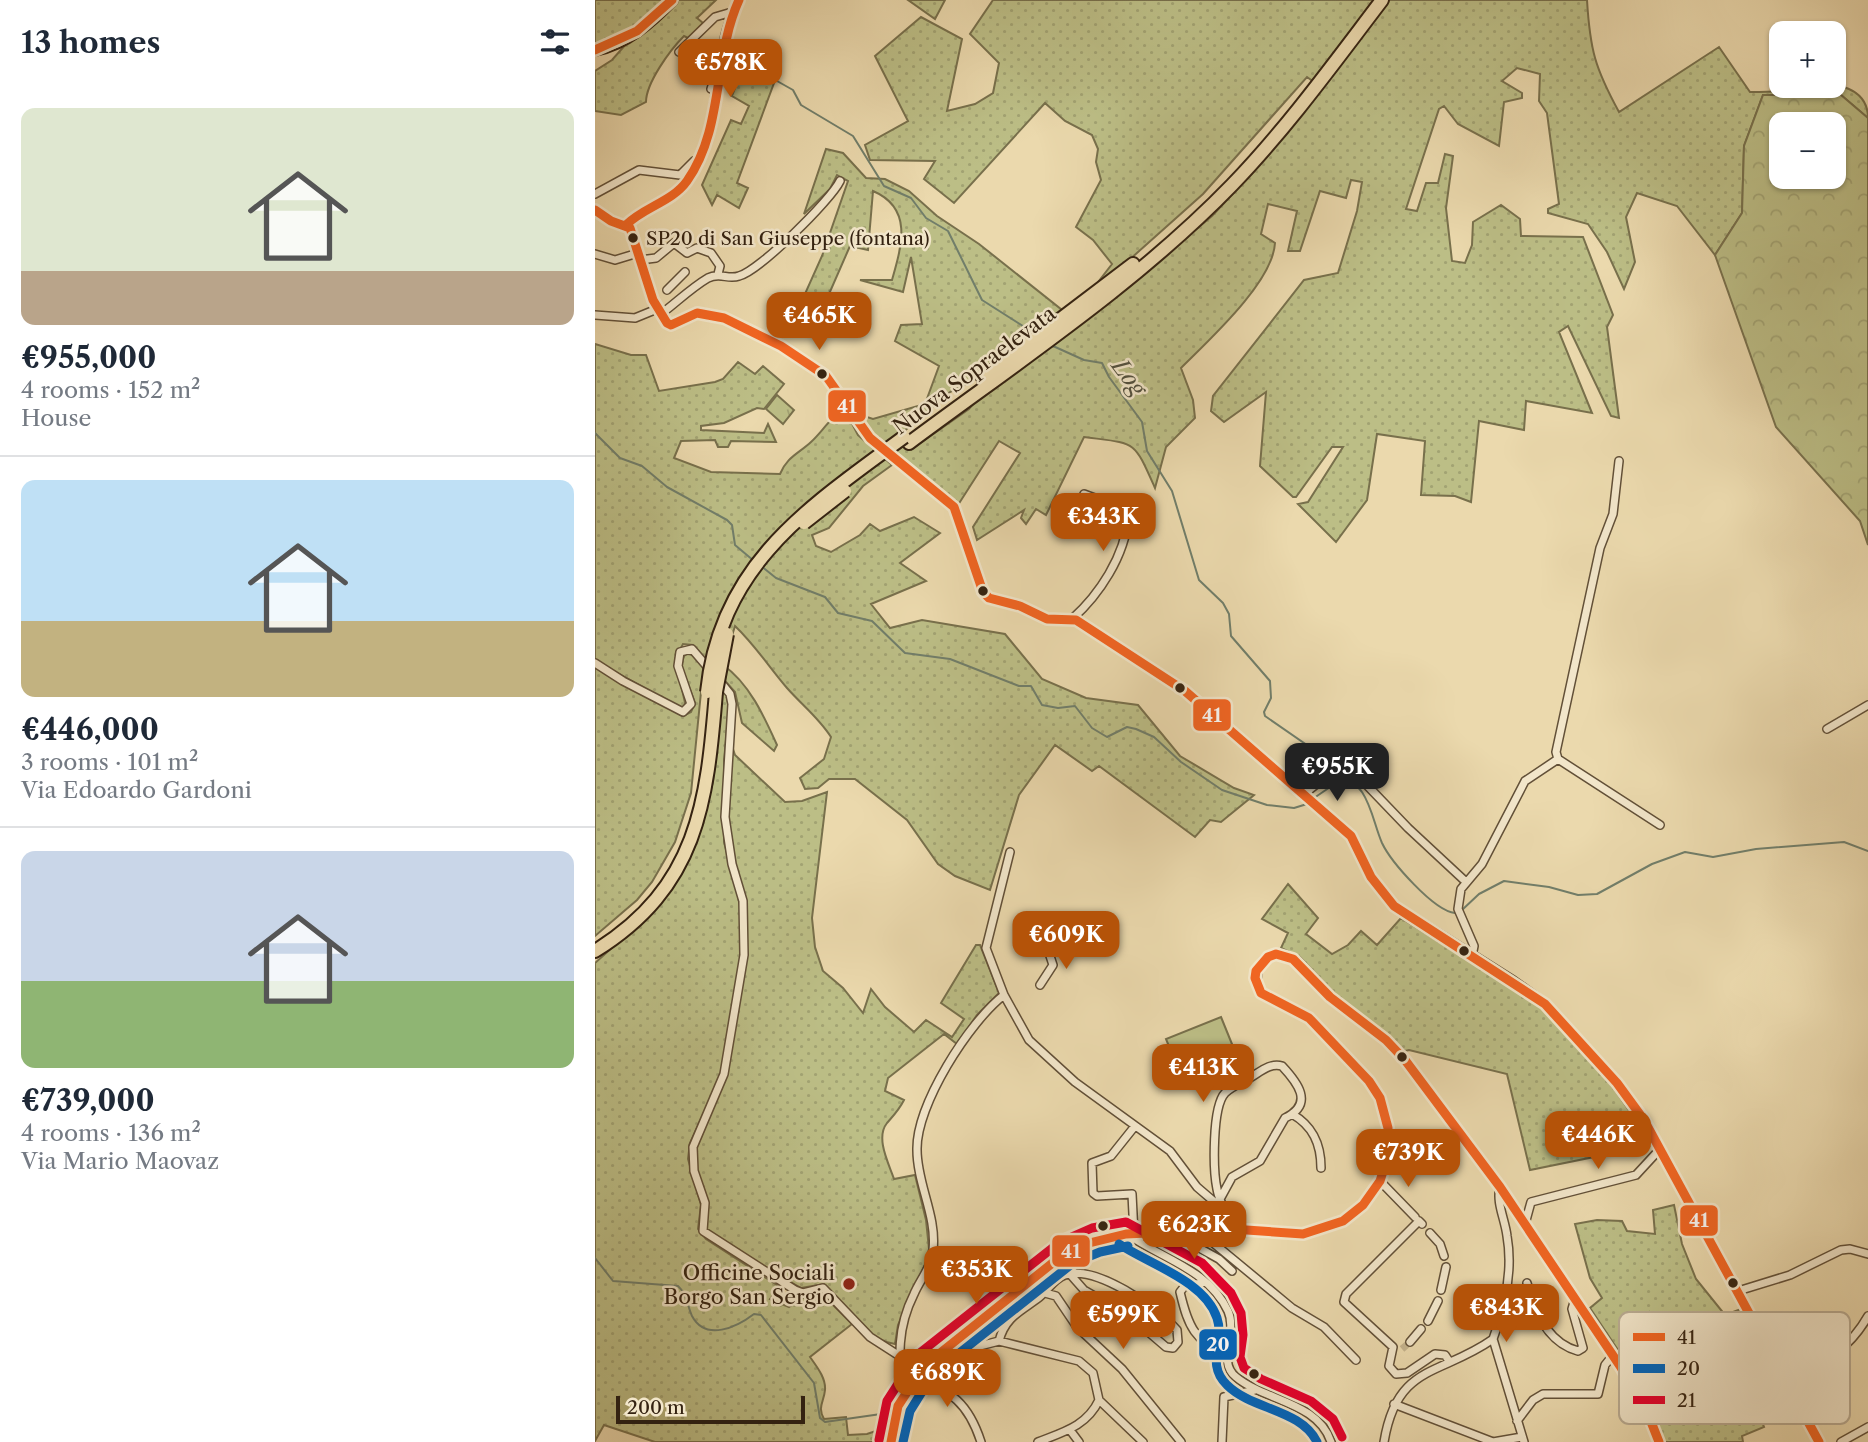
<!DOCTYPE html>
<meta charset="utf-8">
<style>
:root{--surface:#fff;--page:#f2f2f3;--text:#1f2937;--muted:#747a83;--line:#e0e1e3;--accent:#b45309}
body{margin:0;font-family:"Libre Caslon Text",serif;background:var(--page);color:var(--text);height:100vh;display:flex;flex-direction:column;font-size:26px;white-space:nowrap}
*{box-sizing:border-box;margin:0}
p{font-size:23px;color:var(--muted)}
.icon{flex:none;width:38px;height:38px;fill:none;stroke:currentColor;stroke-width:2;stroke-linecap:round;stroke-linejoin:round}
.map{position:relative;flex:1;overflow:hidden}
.side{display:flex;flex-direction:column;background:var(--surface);width:595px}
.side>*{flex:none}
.buttons{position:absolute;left:1174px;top:21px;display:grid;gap:14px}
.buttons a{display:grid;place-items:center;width:77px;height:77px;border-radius:14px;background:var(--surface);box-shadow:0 2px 5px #0004;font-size:35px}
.scale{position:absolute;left:21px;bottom:18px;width:189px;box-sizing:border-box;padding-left:7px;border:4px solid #342211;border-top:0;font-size:19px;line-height:24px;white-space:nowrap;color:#342211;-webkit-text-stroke:5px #f2e6ca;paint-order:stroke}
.price{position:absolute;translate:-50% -60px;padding:0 16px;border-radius:14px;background:var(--accent);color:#fff;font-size:23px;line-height:46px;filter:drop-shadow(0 2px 4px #0008)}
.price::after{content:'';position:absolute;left:50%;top:42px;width:21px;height:16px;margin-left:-10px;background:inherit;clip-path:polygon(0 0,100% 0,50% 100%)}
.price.selected{background:#222;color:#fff}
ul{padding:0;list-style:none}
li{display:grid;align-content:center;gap:14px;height:371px;padding:0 21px}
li+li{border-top:2px solid var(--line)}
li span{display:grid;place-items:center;height:217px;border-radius:14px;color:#555}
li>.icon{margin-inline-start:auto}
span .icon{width:126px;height:126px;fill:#fffc;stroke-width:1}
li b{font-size:30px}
h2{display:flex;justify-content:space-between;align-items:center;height:84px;padding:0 21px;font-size:30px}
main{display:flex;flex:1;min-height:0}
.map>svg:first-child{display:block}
</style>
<main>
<section class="side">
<h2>13 homes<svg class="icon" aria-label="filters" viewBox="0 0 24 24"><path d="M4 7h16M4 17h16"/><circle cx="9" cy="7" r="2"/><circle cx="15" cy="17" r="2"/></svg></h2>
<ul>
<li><span style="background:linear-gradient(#dfe7d0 75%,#b9a48a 0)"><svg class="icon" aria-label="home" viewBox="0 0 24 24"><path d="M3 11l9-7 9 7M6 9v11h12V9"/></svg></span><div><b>€955,000</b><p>4 rooms · 152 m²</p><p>House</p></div></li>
<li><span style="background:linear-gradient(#bfe0f5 65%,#c2b280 0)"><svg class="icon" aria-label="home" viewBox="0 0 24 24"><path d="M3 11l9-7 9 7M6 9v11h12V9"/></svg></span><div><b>€446,000</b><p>3 rooms · 101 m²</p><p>Via Edoardo Gardoni</p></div></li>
<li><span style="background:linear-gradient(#c9d6e8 60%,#8fb573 0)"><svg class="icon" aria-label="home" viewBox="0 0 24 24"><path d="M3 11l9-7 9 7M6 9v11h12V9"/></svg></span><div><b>€739,000</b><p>4 rooms · 136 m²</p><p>Via Mario Maovaz</p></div></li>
</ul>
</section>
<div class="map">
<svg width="1273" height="1442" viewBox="0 0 1273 1442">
<defs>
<pattern id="grass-dots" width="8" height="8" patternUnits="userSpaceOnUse" patternTransform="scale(1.75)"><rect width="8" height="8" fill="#bcbe86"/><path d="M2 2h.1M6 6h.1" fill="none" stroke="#a2a373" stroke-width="1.8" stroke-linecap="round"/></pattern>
<pattern id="forest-crowns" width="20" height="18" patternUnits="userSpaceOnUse" patternTransform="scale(1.75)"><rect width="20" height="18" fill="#bcbe86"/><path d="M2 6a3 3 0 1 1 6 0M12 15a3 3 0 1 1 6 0" fill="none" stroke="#a2a373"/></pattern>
<pattern id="park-tufts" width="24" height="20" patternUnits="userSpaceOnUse" patternTransform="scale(1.75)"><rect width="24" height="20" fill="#bcbe86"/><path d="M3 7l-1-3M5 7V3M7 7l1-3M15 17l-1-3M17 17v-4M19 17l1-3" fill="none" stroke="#a2a373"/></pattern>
</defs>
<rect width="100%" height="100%" fill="#ebd9ad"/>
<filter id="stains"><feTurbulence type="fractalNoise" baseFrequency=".00286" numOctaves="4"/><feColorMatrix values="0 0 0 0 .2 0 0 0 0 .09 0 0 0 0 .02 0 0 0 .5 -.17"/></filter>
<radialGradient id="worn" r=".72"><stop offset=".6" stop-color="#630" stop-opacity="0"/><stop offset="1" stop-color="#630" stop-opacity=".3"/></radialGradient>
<!-- grass -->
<path fill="url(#grass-dots)" stroke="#78704c" stroke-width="2" fill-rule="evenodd" d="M0 0H71C51 22 28 36 0 45Z
M83 0H121L102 18 108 23 93 38 89 36C75 50 51 83 51 102L26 115 0 111V71L17 60 32 43Z
M313 0H350L340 19Z
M398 0H992C995 50 1000 68 1024 112L1124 47 1155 92C1167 92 1178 92 1189 91 1195 91 1199 87 1205 86 1231 80 1273 84 1273 118L1246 95H1168L1149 146 1147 213 1120 255 1082 206 1042 193 1031 217 1040 262 1029 289 1012 252 993 224 953 213V209L964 204 952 113 944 101 945 74 922 68 907 81 927 93V98L909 102 904 146 863 124 849 106 844 109 811 209 822 211 831 183H843L850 154 858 156 851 208 857 261 870 263 877 245 878 222 906 205 925 219 926 236 988 237 1018 315 1012 327 1024 418 1016 416 973 326 964 332 997 413 931 401 929 430 884 421 876 502 860 496 826 495 830 441 782 434 772 500 741 542 703 504 713 502 748 447H737L701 497H698L665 466 671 392 629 422 616 411 618 396 709 280 743 273 762 211 767 182 756 180 751 198 725 191 705 251H693L702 211 673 204 666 234 680 243C678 282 614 340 586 368L598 400 600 418 571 447 560 488C538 439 542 444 489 437L451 515 441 509 431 524 426 518 429 510 382 540 378 527 425 453 404 441 363 505 340 492 319 468 281 437 263 414 278 419 330 404 344 366 300 341 306 325 327 324 316 257 308 292 265 280H297C307 245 318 208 278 191L273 250 255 246 227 310 205 305 227 256 253 181 242 175 235 189 209 214 231 149 248 153 271 178 290 179 314 191 342 216 384 244 476 317 517 264 498 240 481 227 506 180 501 162 503 149 497 135 470 121 450 103 359 203 329 179 340 161 275 160 270 145 313 121 280 56 326 17 367 39 352 111 380 104 398 93 404 63 375 34ZM712 77 727 88 659 171 617 216 534 285 524 269 608 194ZM403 360 384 397 374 409 318 448 307 433 355 392 374 383Z
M145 56 163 67 179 83 142 183 153 188 144 208 122 195 117 205 107 185 136 120 146 124 154 106 137 96 147 70Z
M0 344 36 355H51L64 391 120 382 128 379 143 362 160 374 168 366 189 384 169 409 162 408 129 423 106 426V430L169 433 173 424 181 442 136 441 133 447H123L120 440 86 441 79 458 116 472 185 474C192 457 203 454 216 442 229 430 234 418 250 410L263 435 297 465 268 486 234 528 217 535 221 546 236 552 265 535 275 524 285 531 319 517 345 533 305 563 331 581 276 604 295 628 327 620 410 634 447 679 491 698 543 705 585 756 639 788 659 795 626 822 615 820 600 837 504 766 497 771 460 745 424 795 395 890 360 876 343 864 312 820 260 779H234L223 788 210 789 205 778 229 759 236 737C224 718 207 705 192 688 174 667 160 645 140 626L128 665C154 683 169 716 182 745L179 751 147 723 140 692 98 645 88 644 80 659 91 707H84L10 666 0 659Z
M93 653 101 657 131 694 134 707 129 761V842L145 901 146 962 126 1075 95 1143 93 1159 106 1205 103 1229 111 1239 185 1287 175 1299 194 1307 206 1298 230 1297 257 1324 215 1357C222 1367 231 1378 230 1390 229 1402 222 1407 229 1419L251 1417 253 1435 272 1434 290 1428V1437L278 1442H60L9 1425 0 1441V963L50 918 98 851 118 782 126 693 106 692 96 793 80 842 57 882 42 900 0 936V667L88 716 96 712 100 703 86 665 89 656Z
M137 746 140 755 190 802 207 801 232 792 217 918 220 947 228 971 248 988 268 1013 276 989 290 1007 319 1032 331 1020 357 1037 369 1019 346 1003 381 945H385L404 993 382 1015 362 1044 349 1034 293 1078 290 1091 309 1100C304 1110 299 1115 292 1123 280 1138 294 1164 299 1179L320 1175 331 1220 334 1249 330 1265 303 1325 300 1344C269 1340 248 1305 229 1284L206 1288 118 1237 111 1229 100 1156 102 1140 120 1102 152 952 150 896 141 867 133 816Z
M693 884 723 918 711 934 737 954 753 945 766 931 782 945 806 918 949 1008 1017 1086 1058 1145 935 1170 912 1074 814 1050 810 1051 743 997 705 957 686 948 693 933 667 919Z
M1079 1205 1087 1244 1101 1279 1130 1315 1146 1309 1175 1357 1147 1371 1169 1427 1147 1436 1148 1442H1069L1047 1377 1061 1366 1060 1335 1054 1312 1028 1317 1027 1356 995 1308 1007 1298 995 1278 980 1224 1002 1220 1027 1221 1032 1231 1060 1234 1058 1210Z"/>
<!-- forest -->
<path fill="url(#forest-crowns)" stroke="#78704c" stroke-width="2" fill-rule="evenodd" d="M1168 95H1246L1273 118V545L1265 521 1181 427 1120 255 1147 213 1149 146ZM1186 124H1239V177H1186Z"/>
<!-- park -->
<path fill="url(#park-tufts)" stroke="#78704c" stroke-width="2" d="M182 395 199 410 188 424 171 409Z"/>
<!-- pitch -->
<path fill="#bcbe86" stroke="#78704c" stroke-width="2" d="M626 1017 639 1049 584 1071 571 1039Z"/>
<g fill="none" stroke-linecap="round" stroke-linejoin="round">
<!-- stream -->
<path stroke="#717e6a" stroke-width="2" d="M148 50 161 56 182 81 198 90 206 105 258 136 289 186 316 198 331 218 353 231 387 300 439 333
M458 346 489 360 507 363 514 377 547 422 552 451 577 491 604 580 628 603 634 614 636 636 675 681 676 698 669 712 670 716 735 761 744 774
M0 433 25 458 47 466 72 487 132 520 137 525 140 545 159 561
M166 566 181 578 230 597 243 613 277 621 310 653 355 659 424 686H436L447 705 463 708 480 706 497 728 512 737 532 727 541 729 559 737 586 762 627 790 672 805 699 808 712 804
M719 798 744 781C752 783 762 784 767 792 777 807 780 827 787 843 796 862 839 911 860 913
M867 910 884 894 909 881 954 887 983 895 1002 894 1057 864 1090 852 1118 857 1161 849 1249 842 1273 851
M0 1258 18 1281 83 1286C92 1294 92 1305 97 1316 111 1342 142 1327 159 1314L166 1315 219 1383 225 1418 230 1422 293 1413"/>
<!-- minor-tunnel -->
<path stroke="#c6b48e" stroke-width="7" stroke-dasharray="7 3.5" stroke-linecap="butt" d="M807 1349 815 1342"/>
<!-- minor casing -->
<g stroke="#625038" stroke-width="10">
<path id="minor" d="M84 52 120 17 137 12
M116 89 122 70
M0 194 44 170 85 175 99 161
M31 225C46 207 76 204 92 181 131 126 112 56 144 0
M0 254 20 260 43 253
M45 260 61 258 79 243 92 253 102 248 116 253 125 266 123 274
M72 290 90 272
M66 314C82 302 96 288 113 278 125 272 133 280 144 276 164 271 236 200 245 181
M0 315 40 318 62 309
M477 619C504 595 530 556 533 518L513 503 489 494
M0 663 28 681 88 712 96 704 83 666 85 652 97 649 115 670
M123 679 135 694 137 704 130 817 137 864 148 901 149 955 129 1074 98 1147 99 1171 110 1203 108 1231 200 1290 208 1293 228 1288 275 1337 303 1355
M1232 729 1273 705
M963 759 961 752 1005 548 1018 514 1024 461
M963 759 1065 825
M709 794 733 775 765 778 813 828 870 881
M415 852 391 948 409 995 434 1040 480 1082 575 1151 602 1187 630 1211
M877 956 879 946 863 909 866 889 887 864 930 781 963 759
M445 985 458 965 453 950
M697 1114C718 1126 726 1144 726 1168
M785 1181 820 1217
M625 1199 637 1177 665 1161 690 1118C720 1104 702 1082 687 1066 675 1062 664 1073 653 1079 646 1083 636 1087 630 1093 617 1107 618 1170 622 1189 624 1203 634 1215 637 1229
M827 1224 824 1221 751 1294 749 1302 798 1347 794 1366 801 1374 812 1373 840 1354 850 1355 854 1361
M930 1224 936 1202 1041 1175 1065 1149
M605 1232 697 1308 729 1327 761 1360
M577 1233 624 1259 637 1271
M835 1233 845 1244 849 1256
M532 1234C567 1259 613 1269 633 1311 643 1333 621 1361 641 1377 670 1401 723 1402 736 1442
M539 1234 537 1194 502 1196 498 1193 497 1163 516 1156 540 1126
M610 1282 589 1287 585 1292C594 1330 599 1337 632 1358
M932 1283C939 1311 953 1343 983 1351L988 1348 977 1309 980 1299
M846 1290 851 1267
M1143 1291 1195 1275 1246 1250 1255 1249 1273 1254
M450 1293 461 1296 482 1327 527 1369 586 1442
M833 1321 843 1301
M898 1339 929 1442
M404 1341C410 1318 424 1312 442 1299 452 1292 458 1279 470 1275 500 1264 563 1308 582 1330L583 1342 578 1348 571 1347 536 1317 489 1290 474 1273
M815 1342 826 1329
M320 1375C357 1393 373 1402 386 1442
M1156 1380 1172 1417 1179 1418 1205 1405
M1192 1380C1228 1361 1252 1353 1273 1316
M335 1382 377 1348 404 1341 484 1361 498 1373 504 1400 548 1442
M1158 1386 1178 1373 1175 1369
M309 1393C303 1357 302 1328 319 1294 325 1280 337 1266 338 1250 342 1216 322 1184 322 1150 321 1105 374 1022 409 995
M799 1404 898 1442 927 1437
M922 1421 938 1400 948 1394H1003L1010 1365 1018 1355
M475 1430 484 1442
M296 1442 303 1406 329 1366 460 1261 486 1245 531 1234 637 1229 708 1234 748 1221 768 1205 785 1181 793 1156V1128L785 1098 774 1081 714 1018 666 993C657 976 664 949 689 955 699 958 706 967 713 975 742 1007 780 1026 809 1058 828 1079 843 1104 860 1126 905 1188 948 1250 990 1314 1016 1354 1052 1394 1064 1442
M443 1442C468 1432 492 1426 504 1400
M627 1442 629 1397 660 1390
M789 1442C802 1363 846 1376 898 1339 910 1307 918 1270 912 1236 910 1219 901 1203 905 1187
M1246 1442 1273 1427"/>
</g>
<!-- tertiary casing -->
<g stroke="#625038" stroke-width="12">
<path id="tertiary" d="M0 210 16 221 35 228 58 300 72 323 76 325 102 313 129 318 186 346 231 376 275 438 359 507 388 592 394 598 425 606 452 619 481 620 590 691 756 836 776 877 799 906 918 981 950 1004 1022 1083 1049 1120 1224 1442"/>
</g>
<!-- secondary casing -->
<g stroke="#342211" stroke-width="14">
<path id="secondary" d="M0 50C32 43 55 23 77 0"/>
</g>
<!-- trunk casing -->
<g stroke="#342211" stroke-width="16">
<path id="trunk" d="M388 378 538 264
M314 443C424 361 541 284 637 185 692 128 739 63 787 0
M0 951C103 887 112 803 121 692"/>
</g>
<!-- minor -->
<use href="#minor" stroke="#f2e6ca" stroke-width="7"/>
<!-- tertiary -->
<use href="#tertiary" stroke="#f2e6ca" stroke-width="9"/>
<!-- secondary -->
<use href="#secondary" stroke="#f2e6ca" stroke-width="10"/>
<!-- trunk -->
<use href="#trunk" stroke="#ebd9ad" stroke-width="12"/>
<!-- trunk-bridge casing -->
<g stroke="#342211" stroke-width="16" stroke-linecap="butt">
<path id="trunk-bridge" d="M209 523 250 491
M112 692C125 564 214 507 309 437
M121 692 132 634"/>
</g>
<!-- trunk-bridge -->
<use href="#trunk-bridge" stroke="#ebd9ad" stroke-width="12"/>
<!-- bus-1 casing -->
<g stroke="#f2e6ca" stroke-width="14">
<path id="bus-1" d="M0 50 42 31 77 0
M0 210 16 221 35 228 58 300 72 323 76 325 102 313 129 318 186 346 231 376 275 438 359 507 388 592 394 598 425 606 452 619 481 620 590 691 756 836 776 877 799 906 950 1004 1022 1083 1049 1120 1224 1442
M31 225C49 207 77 202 92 181 129 129 118 57 144 0
M661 971 673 957 681 954 698 959 735 997 791 1040 810 1060 905 1187 1025 1366 1051 1409 1064 1442
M296 1442 303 1406 329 1366 460 1261 486 1245 531 1234 637 1229 708 1234 748 1221 768 1205 785 1181 793 1156V1128L785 1098 774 1081 714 1018 666 993 660 978 661 971"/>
</g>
<!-- bus-2 casing -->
<g stroke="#f2e6ca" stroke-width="14">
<path id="bus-2" d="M524 1244C554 1264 610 1281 622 1318 630 1342 610 1364 632 1385 657 1410 706 1409 722 1442
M308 1442 315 1411 338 1374 478 1263 505 1252 533 1246"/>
</g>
<!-- bus-3 casing -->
<g stroke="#f2e6ca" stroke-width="14">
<path id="bus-3" d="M284 1440 292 1401 321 1356 465 1242 497 1228 531 1222 607 1263 636 1293 646 1313 648 1335 645 1357 649 1368 666 1379 716 1401 738 1419 747 1437"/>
</g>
<!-- bus-1 -->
<use href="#bus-1" stroke="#f26522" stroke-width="9"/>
<!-- bus-2 -->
<use href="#bus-2" stroke="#0065bd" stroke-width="9"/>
<!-- bus-3 -->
<use href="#bus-3" stroke="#e4002b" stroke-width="9"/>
</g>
<!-- markers -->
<g fill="#342211" stroke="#f2e6ca" stroke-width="2.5">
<circle cx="38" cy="238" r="6"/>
<circle cx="227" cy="374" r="6"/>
<circle cx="388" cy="591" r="6"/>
<circle cx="585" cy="688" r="6"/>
<circle cx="869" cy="951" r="6"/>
<circle cx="807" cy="1057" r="6"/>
<circle cx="508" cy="1226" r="6"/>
<circle cx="1138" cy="1283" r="6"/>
<circle cx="659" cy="1374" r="6"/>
</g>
<circle fill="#8f2418" stroke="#f2e6ca" stroke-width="2.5" cx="254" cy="1284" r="7"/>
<g text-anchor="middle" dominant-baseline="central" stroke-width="5" stroke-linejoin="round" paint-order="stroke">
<!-- bus labels -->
<g font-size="19" fill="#342211" stroke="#f2e6ca" text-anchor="start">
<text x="51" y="238">SP20 di San Giuseppe (fontana)</text>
</g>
<!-- street labels -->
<g font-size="21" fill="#342211" stroke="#f2e6ca">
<text transform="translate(379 370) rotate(-37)">Nuova Sopraelevata</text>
</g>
<!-- poi labels -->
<g font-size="21" fill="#342211" stroke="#f2e6ca" text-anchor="end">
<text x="240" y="1272">Officine Sociali<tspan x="240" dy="24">Borgo San Sergio</tspan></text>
</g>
<!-- water labels -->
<g font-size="23" font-style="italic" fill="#52503e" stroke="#f2e6ca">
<text transform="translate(534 377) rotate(53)">Log</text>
</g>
</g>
<!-- legend -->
<rect x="1024" y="1312" width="231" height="112" rx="10" fill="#f2e6ca" stroke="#b9ab92" stroke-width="2"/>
<rect x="1038" y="1333" width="32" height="8" fill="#f26522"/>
<rect x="1038" y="1364" width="32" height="9" fill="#0065bd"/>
<rect x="1038" y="1396" width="32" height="8" fill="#e4002b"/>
<g font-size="19" fill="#342211">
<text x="1082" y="1344">41</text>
<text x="1082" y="1375">20</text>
<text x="1082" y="1407">21</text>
</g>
<g stroke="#f2e6ca" stroke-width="2.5">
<rect x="232" y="389" width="40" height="34" rx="7" fill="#f26522"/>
<rect x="597" y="698" width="40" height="34" rx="7" fill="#f26522"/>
<rect x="1084" y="1204" width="40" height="33" rx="7" fill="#f26522"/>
<rect x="456" y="1234" width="40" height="34" rx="7" fill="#f26522"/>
<rect x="603" y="1328" width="40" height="33" rx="7" fill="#0065bd"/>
</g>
<g font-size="19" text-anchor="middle" font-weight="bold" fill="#fff">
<text x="252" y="413">41</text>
<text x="617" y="722">41</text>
<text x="1104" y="1227">41</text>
<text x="476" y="1258">41</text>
<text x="623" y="1351">20</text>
</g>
<rect width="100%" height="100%" filter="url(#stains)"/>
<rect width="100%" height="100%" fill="url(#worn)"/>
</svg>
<div class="buttons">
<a>+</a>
<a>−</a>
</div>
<div class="scale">200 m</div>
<b class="price" style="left:135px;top:99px">€578K</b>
<b class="price" style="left:224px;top:352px">€465K</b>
<b class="price" style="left:508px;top:553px">€343K</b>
<b class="price selected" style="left:742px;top:803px">€955K</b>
<b class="price" style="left:471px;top:971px">€609K</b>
<b class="price" style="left:608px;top:1104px">€413K</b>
<b class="price" style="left:1003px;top:1171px">€446K</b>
<b class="price" style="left:813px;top:1189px">€739K</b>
<b class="price" style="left:599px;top:1261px">€623K</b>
<b class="price" style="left:381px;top:1306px">€353K</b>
<b class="price" style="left:911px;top:1344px">€843K</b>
<b class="price" style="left:528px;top:1351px">€599K</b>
<b class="price" style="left:352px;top:1409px">€689K</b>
</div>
</main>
